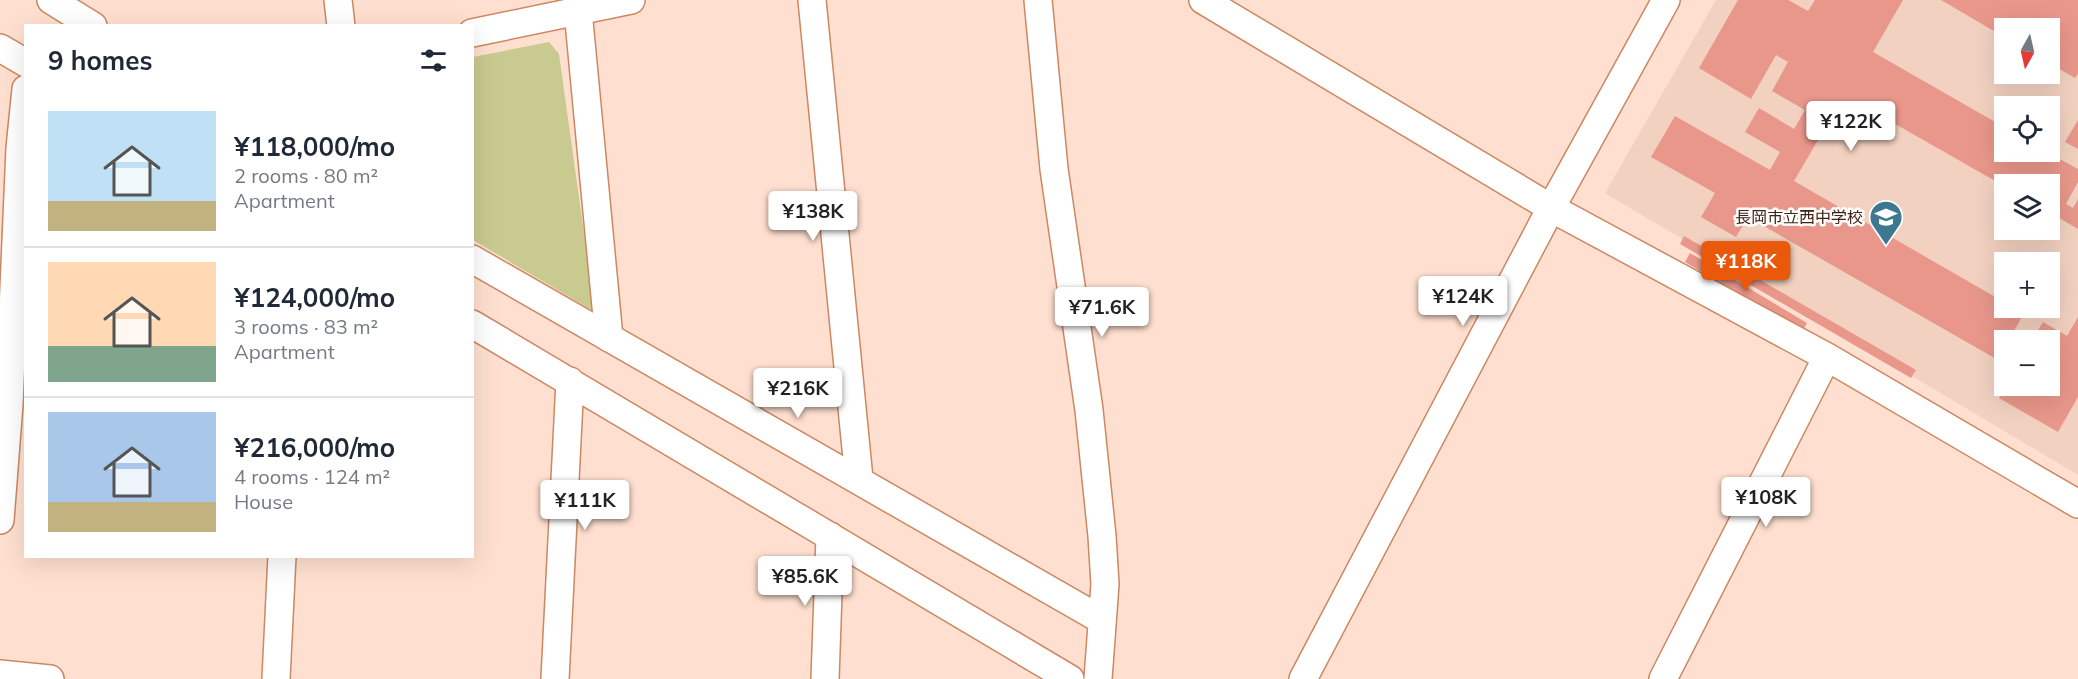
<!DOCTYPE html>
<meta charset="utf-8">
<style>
:root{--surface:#fff;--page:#f6f6f7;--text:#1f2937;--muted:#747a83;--line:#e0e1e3;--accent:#ea580c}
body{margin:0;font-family:Mulish,"Noto Sans JP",sans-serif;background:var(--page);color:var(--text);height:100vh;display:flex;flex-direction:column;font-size:22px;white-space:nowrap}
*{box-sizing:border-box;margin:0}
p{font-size:20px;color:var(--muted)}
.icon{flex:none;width:33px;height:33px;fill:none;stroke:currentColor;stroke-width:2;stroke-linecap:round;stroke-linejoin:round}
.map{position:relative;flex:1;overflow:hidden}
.panel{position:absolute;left:24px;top:24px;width:450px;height:534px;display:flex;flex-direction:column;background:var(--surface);border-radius:0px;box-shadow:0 6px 24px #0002}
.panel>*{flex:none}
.needle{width:39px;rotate:188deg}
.fabs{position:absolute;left:1994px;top:18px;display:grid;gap:12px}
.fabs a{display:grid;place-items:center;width:66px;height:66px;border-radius:0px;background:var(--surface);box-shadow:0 6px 24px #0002;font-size:30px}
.price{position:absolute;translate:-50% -51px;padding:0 14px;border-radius:6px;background:#fff;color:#222;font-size:20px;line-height:39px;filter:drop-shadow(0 2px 3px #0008)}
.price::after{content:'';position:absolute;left:50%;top:36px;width:18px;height:14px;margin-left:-9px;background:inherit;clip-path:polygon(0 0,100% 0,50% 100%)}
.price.current{background:var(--accent);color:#fff}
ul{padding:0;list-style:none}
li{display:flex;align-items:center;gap:18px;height:150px;padding:0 24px}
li+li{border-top:2px solid var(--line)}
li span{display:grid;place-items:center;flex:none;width:168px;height:120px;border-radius:0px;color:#555}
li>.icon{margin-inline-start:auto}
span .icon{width:72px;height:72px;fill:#fffc;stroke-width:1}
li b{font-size:26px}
h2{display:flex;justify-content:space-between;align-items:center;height:72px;padding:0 24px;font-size:26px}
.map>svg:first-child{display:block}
</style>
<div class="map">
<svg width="2078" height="679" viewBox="0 0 2078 679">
<rect width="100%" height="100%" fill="#ffe0d0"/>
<!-- built -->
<path fill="#f2d1c0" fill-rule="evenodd" d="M1716 0H2078V475L1605 193ZM2004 28H2049V74H2004ZM2004 106H2049V152H2004ZM2004 184H2049V230H2004ZM2004 262H2049V308H2004ZM2004 340H2049V386H2004Z"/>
<!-- green -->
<path fill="#c9ca90" d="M549 42 559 54 595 312 473 240V57Z"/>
<!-- building -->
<path fill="#e9978b" d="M1738 0H1788L1808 11 1815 0H1903L1873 52 2004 127V152H2047L2078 169V182L2066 204 2073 208 2078 199V229L2049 212V184L2004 186 1883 117 1869 140 1831 118 1794 181 2004 302V308H2014L2024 313 2009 340H2004V349L1998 360 1748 217 1736 237 1701 217 1715 193 1651 157 1675 116 1770 170 1780 152 1745 132 1759 108 1794 129 1805 110 1772 91 1788 62 1776 55 1751 99 1699 68Z
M1941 0H2078V74L2075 78 2049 63V28H2004V37Z
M2078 120V149L2065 142Z
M1684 236 1916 370 1911 378 1680 244Z
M1690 253 1807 323 1802 332 1685 262Z
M2078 317V397L2058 432 1999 398 2006 386H2049V340H2032L2043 322 2067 336Z"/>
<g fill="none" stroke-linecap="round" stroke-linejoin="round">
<!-- street casing -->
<g stroke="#cd8761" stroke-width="30">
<path id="street" d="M51 0 93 26
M338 0 341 26
M577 0 609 338
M812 0 859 479
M1038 0 1054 169 1089 410 1102 536 1105 584 1098 679
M1203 0 1551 208 1827 357 2078 504
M472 33 631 0
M0 48 26 63
M472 259 1100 619
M472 324 1070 679
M0 520 9 404 20 148 26 89
M0 674 50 679
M276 679 282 556
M555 679 570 381
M825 679 830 536
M1303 679 1551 208 1666 0
M1663 679 1827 357"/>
</g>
<!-- street -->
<use href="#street" stroke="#fff" stroke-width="27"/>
</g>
<!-- icons -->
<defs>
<g id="school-pin" transform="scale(1.725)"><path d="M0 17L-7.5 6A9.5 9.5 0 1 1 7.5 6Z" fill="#3e7790" stroke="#fff"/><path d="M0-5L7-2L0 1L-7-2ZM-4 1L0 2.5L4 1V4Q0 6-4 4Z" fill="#fff"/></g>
</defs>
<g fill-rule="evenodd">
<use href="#school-pin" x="1886" y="217"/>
</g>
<g text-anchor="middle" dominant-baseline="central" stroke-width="5" stroke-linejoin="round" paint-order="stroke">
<!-- poi labels -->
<g font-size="16" fill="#3e2212" stroke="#fff" text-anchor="end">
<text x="1863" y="217">長岡市立西中学校</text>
</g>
</g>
</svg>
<div class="fabs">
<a><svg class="needle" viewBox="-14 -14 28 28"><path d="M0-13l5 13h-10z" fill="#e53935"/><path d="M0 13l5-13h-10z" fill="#747a83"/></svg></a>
<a><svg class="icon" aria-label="locate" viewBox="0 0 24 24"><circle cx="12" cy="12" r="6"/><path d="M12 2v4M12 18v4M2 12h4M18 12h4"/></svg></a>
<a><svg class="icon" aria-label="layers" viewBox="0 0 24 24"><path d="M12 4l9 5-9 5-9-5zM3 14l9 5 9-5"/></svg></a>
<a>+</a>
<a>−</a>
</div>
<b class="price" style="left:1851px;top:152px">¥122K</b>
<b class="price" style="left:813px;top:242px">¥138K</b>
<b class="price current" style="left:1746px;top:292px">¥118K</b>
<b class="price" style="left:1463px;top:327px">¥124K</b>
<b class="price" style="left:1102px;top:338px">¥71.6K</b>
<b class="price" style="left:798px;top:419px">¥216K</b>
<b class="price" style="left:1766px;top:528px">¥108K</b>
<b class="price" style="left:585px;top:531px">¥111K</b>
<b class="price" style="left:805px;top:607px">¥85.6K</b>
<section class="panel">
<h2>9 homes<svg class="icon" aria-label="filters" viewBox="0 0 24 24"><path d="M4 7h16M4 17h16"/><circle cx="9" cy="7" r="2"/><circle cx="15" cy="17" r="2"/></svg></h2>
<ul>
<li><span style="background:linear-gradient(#bfe0f5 75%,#c2b280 0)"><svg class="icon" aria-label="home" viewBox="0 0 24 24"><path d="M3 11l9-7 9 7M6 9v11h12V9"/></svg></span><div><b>¥118,000/mo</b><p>2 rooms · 80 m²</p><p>Apartment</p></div></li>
<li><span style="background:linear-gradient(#ffd9b3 70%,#7fa58c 0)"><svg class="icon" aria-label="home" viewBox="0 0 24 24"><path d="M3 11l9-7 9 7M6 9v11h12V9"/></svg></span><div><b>¥124,000/mo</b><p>3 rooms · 83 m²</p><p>Apartment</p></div></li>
<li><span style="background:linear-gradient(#a9c7e8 75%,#c2b280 0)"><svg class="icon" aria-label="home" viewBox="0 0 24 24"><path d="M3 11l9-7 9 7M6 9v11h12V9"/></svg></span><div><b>¥216,000/mo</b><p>4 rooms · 124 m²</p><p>House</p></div></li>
</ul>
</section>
</div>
